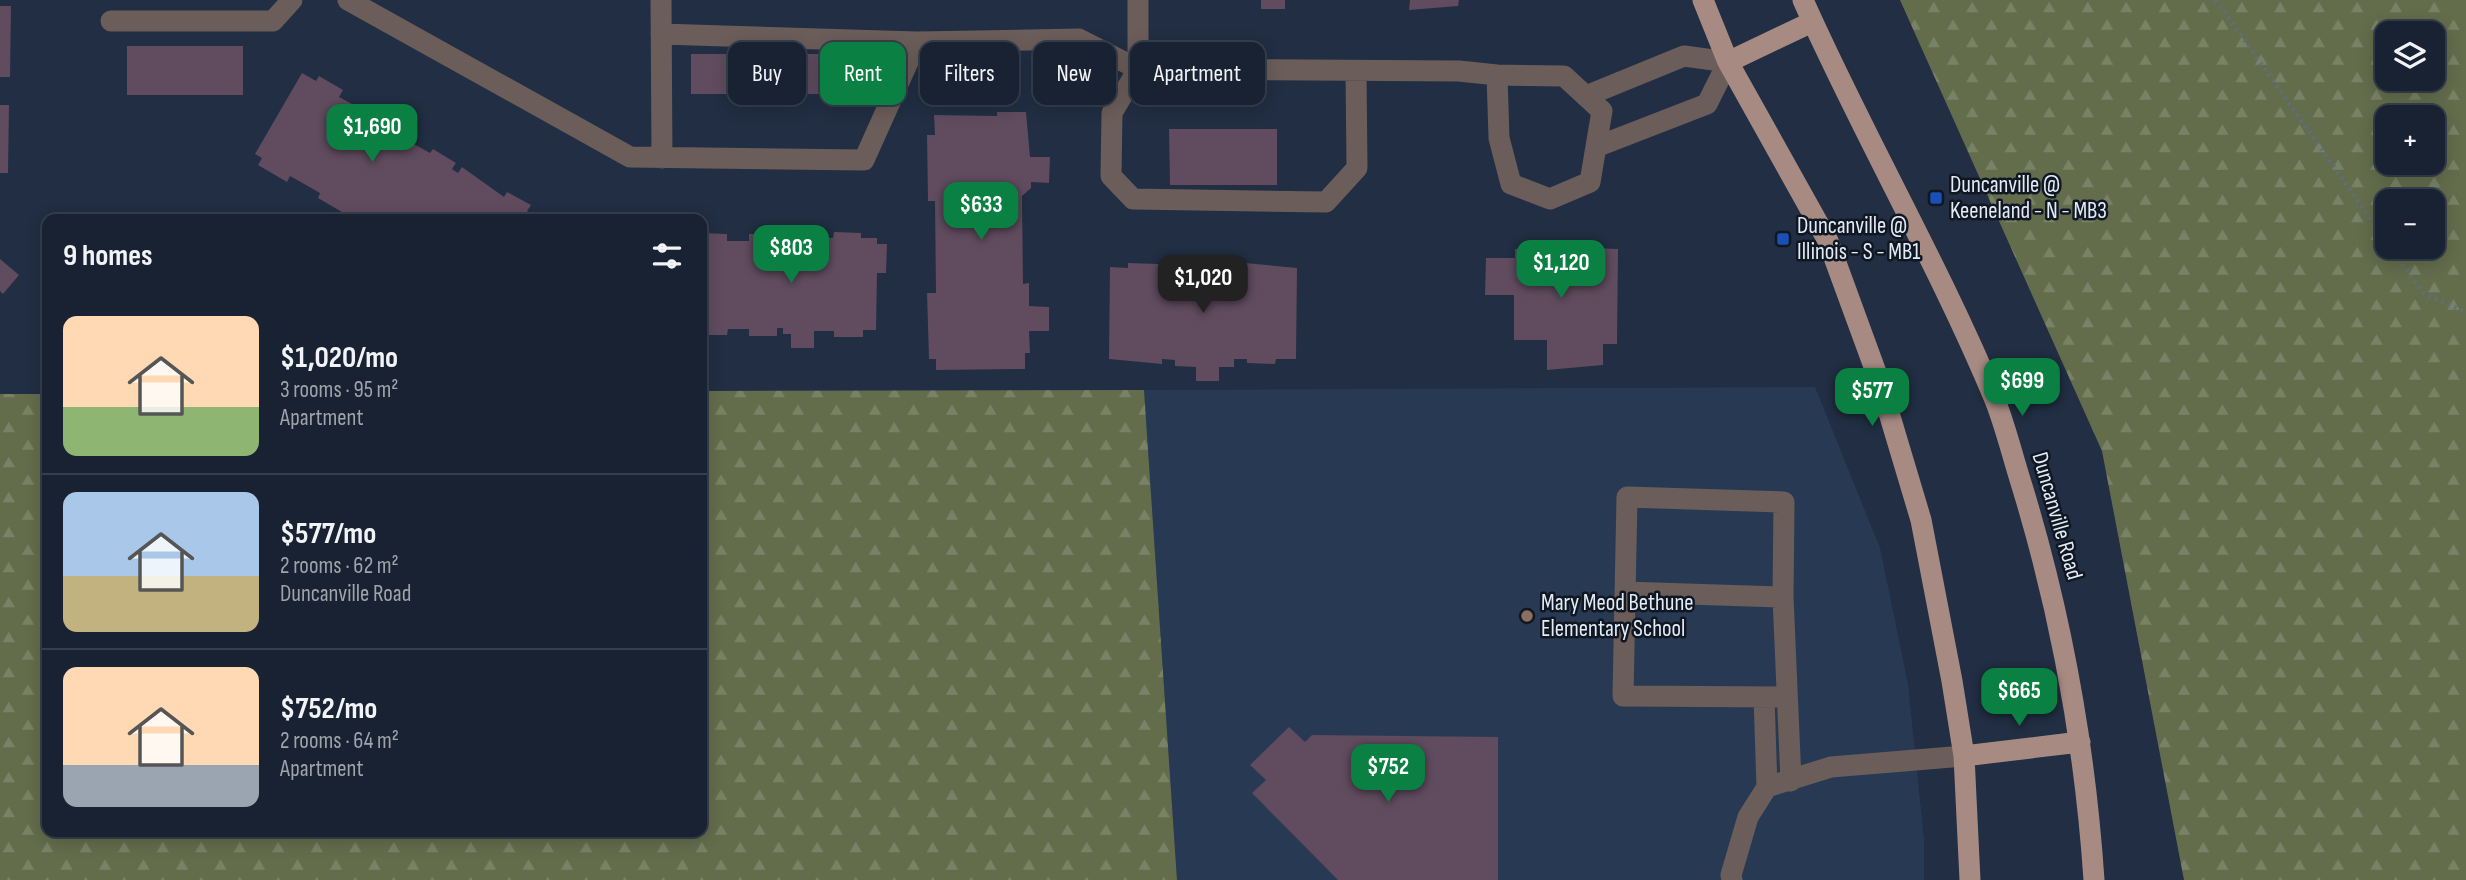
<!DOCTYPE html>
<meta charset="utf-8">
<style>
:root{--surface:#192232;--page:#262f3e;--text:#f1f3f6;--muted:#9fa4ac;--line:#373f4d;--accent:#0b8043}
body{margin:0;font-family:"Sofia Sans Condensed",sans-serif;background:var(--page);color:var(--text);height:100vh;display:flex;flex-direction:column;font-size:26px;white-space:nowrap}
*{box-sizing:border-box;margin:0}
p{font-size:23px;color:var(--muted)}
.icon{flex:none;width:38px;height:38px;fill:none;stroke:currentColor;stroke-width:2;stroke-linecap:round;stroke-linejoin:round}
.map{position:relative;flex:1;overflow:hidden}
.drawer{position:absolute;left:42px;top:214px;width:665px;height:623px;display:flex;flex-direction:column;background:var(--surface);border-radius:14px;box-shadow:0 4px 18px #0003,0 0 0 2px var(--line)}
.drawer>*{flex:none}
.banner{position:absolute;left:728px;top:42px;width:665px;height:63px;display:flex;gap:14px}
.fabs{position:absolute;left:2375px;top:21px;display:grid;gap:14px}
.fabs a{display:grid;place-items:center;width:70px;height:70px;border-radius:14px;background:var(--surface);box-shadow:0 4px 18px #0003,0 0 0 2px var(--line);font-size:35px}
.price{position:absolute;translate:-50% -60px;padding:0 16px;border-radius:14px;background:var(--accent);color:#fff;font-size:23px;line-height:46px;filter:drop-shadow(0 2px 4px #0008)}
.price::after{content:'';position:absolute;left:50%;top:42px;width:21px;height:16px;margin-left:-10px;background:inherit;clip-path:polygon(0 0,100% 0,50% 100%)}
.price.active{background:#222;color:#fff}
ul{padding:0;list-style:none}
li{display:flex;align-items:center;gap:21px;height:175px;padding:0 21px}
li+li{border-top:2px solid var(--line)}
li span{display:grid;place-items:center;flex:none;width:196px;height:140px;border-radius:14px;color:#555}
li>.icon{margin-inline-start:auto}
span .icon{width:84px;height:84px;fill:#fffc;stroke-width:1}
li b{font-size:30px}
h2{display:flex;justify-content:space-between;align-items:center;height:84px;padding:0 21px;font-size:30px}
.pill{padding:0 24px;border-radius:14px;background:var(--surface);box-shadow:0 4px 18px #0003,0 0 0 2px var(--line);font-size:24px;line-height:63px}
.pill.active{background:var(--accent);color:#fff}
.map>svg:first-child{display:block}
</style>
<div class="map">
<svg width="2466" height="880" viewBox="0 0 2466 880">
<defs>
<pattern id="forest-firs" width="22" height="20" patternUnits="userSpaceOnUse" patternTransform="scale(1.75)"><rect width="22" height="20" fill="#636d4c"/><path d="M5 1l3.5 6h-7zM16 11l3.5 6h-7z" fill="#798267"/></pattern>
</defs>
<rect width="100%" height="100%" fill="#212e43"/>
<!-- built -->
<path fill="#283a53" d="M1815 387 1880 548 1908 684 1924 839V880H1177L1144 390Z"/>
<!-- forest -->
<path fill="url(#forest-firs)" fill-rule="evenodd" d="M1900 0H2466V880H2184L2102 451ZM2387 33H2432V79H2387ZM2387 117H2432V163H2387ZM2387 201H2432V247H2387Z
M1144 390 1177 880H0V394H47V831H702V391Z"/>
<!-- building -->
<path fill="#604b5f" d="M1261 0H1285V9H1261Z
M1410 0H1459L1458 6 1409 10Z
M0 6H11L10 77H0Z
M127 46H243V95H127Z
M691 54H851V94H691Z
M302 73 316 81 319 76 343 90 339 97 415 138 412 143 430 153 433 149 456 163 452 169 458 173 462 167 504 197 507 192 531 205 527 211 540 219H354L318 198 320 193 290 176 287 182 258 165 262 158 255 154Z
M0 105H9L8 173H0Z
M997 112H1026L1030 157H1050L1049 183 1031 182V188L1022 196 1023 284 1029 283V306L1049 307V331H1029L1030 353H1025V369L936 370V359H929L927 293H936L935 201H928L927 135H935L934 115 997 116Z
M1169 129H1277V185H1170Z
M785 232 833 238 834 232 861 233V238H877V244H887L886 273H877L876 330H863V337H834V331H814V348H791V334H783V328H777V336H749V329H728L727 335H702V233L727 234V241H749V234H775V243H785Z
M1538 246 1618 249 1617 344H1603V365L1547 370V340H1514V295H1485L1486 258H1515V249H1538Z
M0 259 19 275 3 294 0 291Z
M1172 260 1232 261V268L1245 267V263L1297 268 1296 359H1276L1275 364 1247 363V359H1234V367H1219V381H1196V367L1175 366V360L1162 359V364L1109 359 1110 267 1128 268V263L1159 264V268H1172Z
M1289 727 1305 742 1312 735 1498 737V880H1338L1252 793 1266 780 1250 765Z"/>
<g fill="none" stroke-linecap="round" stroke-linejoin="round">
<!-- path -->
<path stroke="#616d80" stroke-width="4.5" stroke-dasharray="2 5" stroke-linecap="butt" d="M2216 0 2387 242
M2390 247 2423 293 2466 312"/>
<!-- minor -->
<path stroke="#6b5d59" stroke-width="21" d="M348 0 630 157 864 160 917 42 1079 39 1138 69 1459 71 1497 75 1564 76 1602 111 1590 182 1550 199 1511 184 1499 138 1497 75
M661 0 662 158
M1138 0V69L1112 113 1111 176 1133 199 1326 202 1357 168 1356 71
M111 21H273L292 0
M661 34 917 42
M1586 96 1684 56 1728 62 1707 104 1596 147
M1625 592 1783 597
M1764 697 1767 787
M1787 697 1623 696 1627 497 1784 502 1783 597 1791 781
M1732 880 1731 875 1748 817 1767 787 1831 767 1964 756"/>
<!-- major -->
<path stroke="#a78b83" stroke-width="21" d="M1703 0 1728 62 1828 241 1880 383 1921 520 1952 681 1964 756 1970 880
M1803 0C1863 135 1938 263 1995 400 2006 428 2013 458 2022 486 2061 614 2085 746 2094 880
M1728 62 1812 22
M1964 756 2080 742"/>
</g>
<!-- markers -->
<g fill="#1a4fb4" stroke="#101720" stroke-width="2.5">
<rect x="1929" y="191" width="14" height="14" rx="3.5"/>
<rect x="1776" y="232" width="14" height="14" rx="3.5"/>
</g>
<circle fill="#8d6e63" stroke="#101720" stroke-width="2.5" cx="1527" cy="616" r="7"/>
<g text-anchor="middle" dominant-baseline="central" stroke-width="5" stroke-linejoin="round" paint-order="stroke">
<!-- poi labels -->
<g font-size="23" fill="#e2ecf9" stroke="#101720" text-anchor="start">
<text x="1950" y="185">Duncanville @<tspan x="1950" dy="26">Keeneland - N - MB3</tspan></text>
<text x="1797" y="226">Duncanville @<tspan x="1797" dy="26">Illinois - S - MB1</tspan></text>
<text x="1541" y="603">Mary Meod Bethune<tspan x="1541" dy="26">Elementary School</tspan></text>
</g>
<!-- street labels -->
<g font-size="23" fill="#e2ecf9" stroke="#101720">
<text transform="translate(2057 516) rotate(74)">Duncanville Road</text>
</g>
</g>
</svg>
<div class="fabs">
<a><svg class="icon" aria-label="layers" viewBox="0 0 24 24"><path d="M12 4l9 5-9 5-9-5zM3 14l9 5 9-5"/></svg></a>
<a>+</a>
<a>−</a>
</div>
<b class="price" style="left:372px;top:164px">$1,690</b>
<b class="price" style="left:981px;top:242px">$633</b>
<b class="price" style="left:791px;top:285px">$803</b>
<b class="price" style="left:1561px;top:300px">$1,120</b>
<b class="price active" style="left:1203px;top:315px">$1,020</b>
<b class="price" style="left:2022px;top:418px">$699</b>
<b class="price" style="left:1872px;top:428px">$577</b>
<b class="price" style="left:2019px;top:728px">$665</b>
<b class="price" style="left:1388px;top:804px">$752</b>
<div class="banner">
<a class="pill">Buy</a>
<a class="pill active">Rent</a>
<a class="pill">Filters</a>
<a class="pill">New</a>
<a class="pill">Apartment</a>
</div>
<section class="drawer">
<h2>9 homes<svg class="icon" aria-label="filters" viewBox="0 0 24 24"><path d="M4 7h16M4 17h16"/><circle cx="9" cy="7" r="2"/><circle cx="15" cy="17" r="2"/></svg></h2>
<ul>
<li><span style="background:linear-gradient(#ffd9b3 65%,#8fb573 0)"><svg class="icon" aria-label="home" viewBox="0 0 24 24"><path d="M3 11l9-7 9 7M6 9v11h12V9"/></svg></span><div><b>$1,020/mo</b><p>3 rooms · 95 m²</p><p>Apartment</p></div></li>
<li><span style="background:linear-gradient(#a9c7e8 60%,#c2b280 0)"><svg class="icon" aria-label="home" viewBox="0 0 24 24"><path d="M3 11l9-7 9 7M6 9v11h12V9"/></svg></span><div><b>$577/mo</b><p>2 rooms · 62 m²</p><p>Duncanville Road</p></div></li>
<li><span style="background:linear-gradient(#ffd9b3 70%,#9aa5b1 0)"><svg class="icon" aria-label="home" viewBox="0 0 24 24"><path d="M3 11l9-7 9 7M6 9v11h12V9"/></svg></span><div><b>$752/mo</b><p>2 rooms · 64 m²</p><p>Apartment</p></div></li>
</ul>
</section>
</div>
